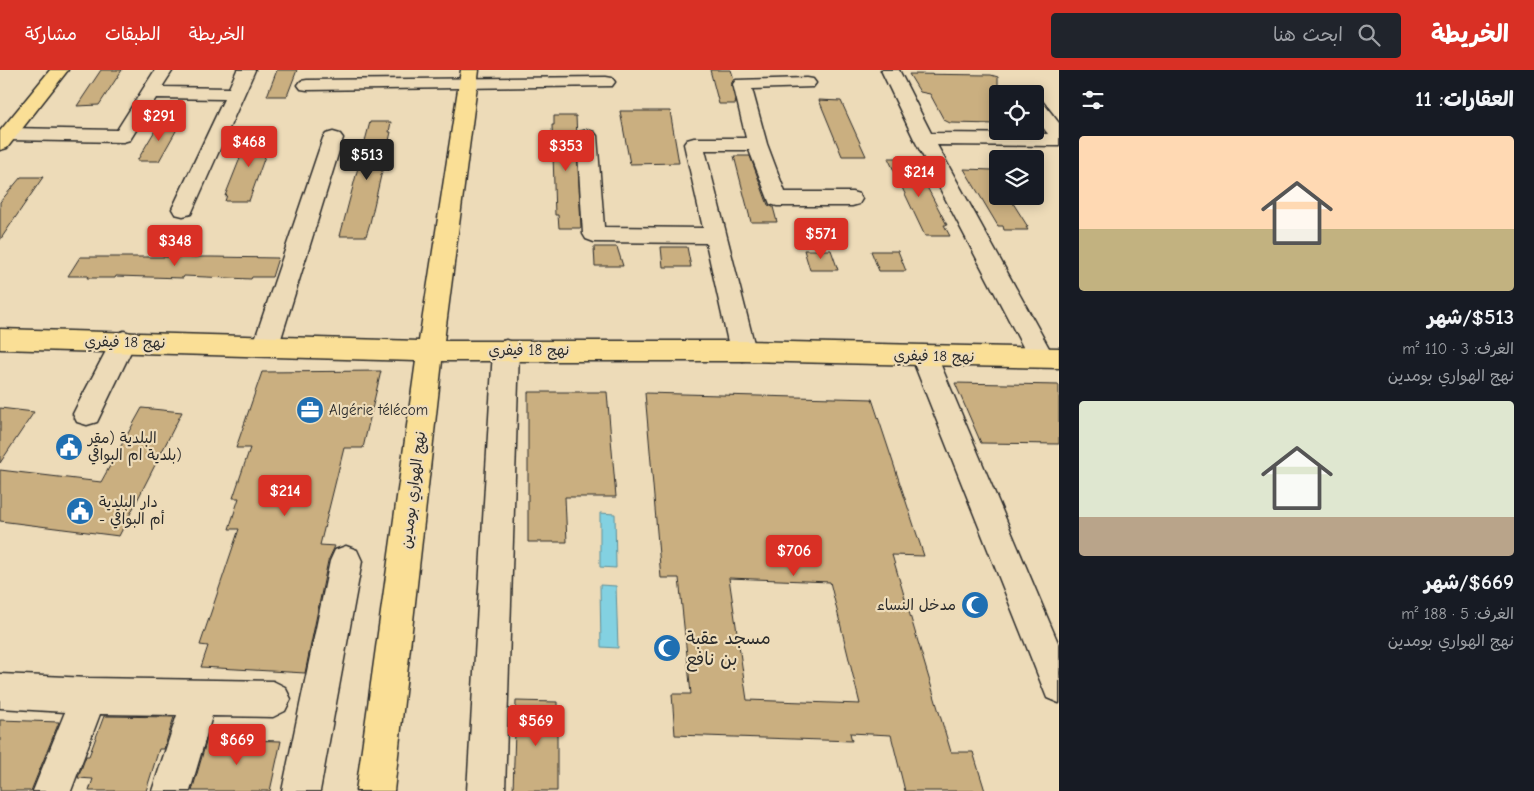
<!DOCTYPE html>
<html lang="ar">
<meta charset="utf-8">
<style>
:root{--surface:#171b24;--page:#20242c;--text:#f1f3f6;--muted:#9ea1a6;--accent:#d93025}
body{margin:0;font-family:"Comic Neue","Playpen Sans Arabic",sans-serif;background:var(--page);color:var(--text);direction:rtl;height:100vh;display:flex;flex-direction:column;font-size:19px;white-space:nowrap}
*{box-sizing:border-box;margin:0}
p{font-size:16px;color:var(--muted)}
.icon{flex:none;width:28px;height:28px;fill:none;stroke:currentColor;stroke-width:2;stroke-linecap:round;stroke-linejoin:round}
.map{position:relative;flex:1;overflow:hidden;direction:ltr}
.panel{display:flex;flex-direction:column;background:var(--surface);width:475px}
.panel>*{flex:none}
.fabs{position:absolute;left:989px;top:15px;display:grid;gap:10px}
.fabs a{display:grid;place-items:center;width:55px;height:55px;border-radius:5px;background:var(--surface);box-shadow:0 2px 12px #0003;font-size:25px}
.price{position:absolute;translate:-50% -42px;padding:0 11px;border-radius:5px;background:var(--accent);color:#fff;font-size:16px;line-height:32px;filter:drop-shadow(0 1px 2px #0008)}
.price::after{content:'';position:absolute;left:50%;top:30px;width:15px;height:11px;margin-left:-8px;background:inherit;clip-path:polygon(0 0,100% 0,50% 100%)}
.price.on{background:#222;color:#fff}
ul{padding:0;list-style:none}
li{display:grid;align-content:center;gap:10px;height:265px;padding:0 20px}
li span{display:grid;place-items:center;height:155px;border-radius:5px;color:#555}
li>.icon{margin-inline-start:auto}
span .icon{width:90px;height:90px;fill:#fffc;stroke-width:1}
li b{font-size:21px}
h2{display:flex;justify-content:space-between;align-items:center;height:60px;padding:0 20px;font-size:21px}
header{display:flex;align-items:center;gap:30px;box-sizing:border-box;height:70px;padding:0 25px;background:var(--accent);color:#fff}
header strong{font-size:24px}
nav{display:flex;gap:28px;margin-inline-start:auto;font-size:18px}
.search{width:350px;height:45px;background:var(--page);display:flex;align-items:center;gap:12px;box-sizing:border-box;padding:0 18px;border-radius:5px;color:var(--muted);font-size:19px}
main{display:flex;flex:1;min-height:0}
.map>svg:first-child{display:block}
</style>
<header>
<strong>الخريطة</strong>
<div class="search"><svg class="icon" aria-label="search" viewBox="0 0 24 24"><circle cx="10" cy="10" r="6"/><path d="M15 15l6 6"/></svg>ابحث هنا</div>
<nav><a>الخريطة</a><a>الطبقات</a><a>مشاركة</a></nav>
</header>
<main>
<section class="panel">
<h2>العقارات: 11<svg class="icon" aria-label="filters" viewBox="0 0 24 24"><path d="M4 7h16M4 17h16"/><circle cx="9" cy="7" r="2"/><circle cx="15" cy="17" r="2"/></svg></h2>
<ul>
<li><span style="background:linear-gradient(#ffd9b3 60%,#c2b280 0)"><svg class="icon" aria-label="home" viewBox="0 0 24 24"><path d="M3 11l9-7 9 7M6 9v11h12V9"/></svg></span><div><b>$513/شهر</b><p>الغرف: 3 · 110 m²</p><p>نهج الهواري بومدين</p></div></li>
<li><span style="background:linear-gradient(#dfe7d0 75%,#b9a48a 0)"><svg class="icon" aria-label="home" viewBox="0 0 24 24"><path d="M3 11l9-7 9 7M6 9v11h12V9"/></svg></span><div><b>$669/شهر</b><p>الغرف: 5 · 188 m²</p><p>نهج الهواري بومدين</p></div></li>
</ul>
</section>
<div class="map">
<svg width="1059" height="721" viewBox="0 0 1059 721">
<rect width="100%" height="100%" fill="#eddbb8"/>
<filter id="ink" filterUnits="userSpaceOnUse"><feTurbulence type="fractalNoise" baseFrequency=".02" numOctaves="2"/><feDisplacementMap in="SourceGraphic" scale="10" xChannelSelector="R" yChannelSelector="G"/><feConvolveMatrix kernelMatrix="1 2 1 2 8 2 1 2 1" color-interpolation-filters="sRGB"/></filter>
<g filter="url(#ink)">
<!-- water -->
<path fill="#83d1e1" stroke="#608f98" d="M600 443 615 444 616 498 600 497Z
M600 515 616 516 618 578 601 577Z"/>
<!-- building -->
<path fill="#caaf80" stroke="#2b2b2b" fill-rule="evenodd" d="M101 0H122L99 35 77 36Z
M277 0H297L287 26H267Z
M710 0H731L734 9 731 14 736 34H719Z
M909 4 991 5 998 7V54L950 53 944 50 930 24 920 22Z
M819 30 841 31 866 86H842Z
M620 41H670L679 93 630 94Z
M554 46H576L581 158H559L558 145H555L552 55H554Z
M160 52H181L159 91H137Z
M370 52H391L389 62H391L370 153 366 166H340Z
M252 64H273L249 131H225L227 125 225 126 246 73H248Z
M734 86H750L768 135 773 137 777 152H751Z
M888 88H910L915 98H917L947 155H944L950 166H925Z
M964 99 992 100 998 108V129L1011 130 1028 157H1026L1028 160H1004L1003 156H998Z
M21 107H43L0 170V132Z
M594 177H617L623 196H595Z
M661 177H687L691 197H663Z
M804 180H831L838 200H810Z
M871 181H898L906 201H879Z
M80 187H212L278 188 272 207H252L251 209 184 206 183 208 116 206 115 208H87L88 206H68Z
M381 301 363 378H344L320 475 335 476 328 491 305 603 201 597 208 576 200 575 239 459H229L239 428H233L250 378H236L262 302Z
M955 313 1059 315V374L981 373Z
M528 322H607L616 427H565L567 472H528Z
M645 323 872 329 924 486 892 485 951 682H973L985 721H905L891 665 850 663 852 671 675 665 672 624H691L679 508H661ZM729 508 830 512 860 634 747 630Z
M0 338 34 342 0 393Z
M142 338 182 342 119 466 0 451V400L101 412Z
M516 631 557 632V721H513Z
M104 646 174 647 164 679H159L146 721H89L93 709 78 708 86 686H89Z
M0 650 59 652 31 721H0Z
M207 669 281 671 270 721H192Z"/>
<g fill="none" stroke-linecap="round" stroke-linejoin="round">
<!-- minor casing -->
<g stroke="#2b2b2b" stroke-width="3">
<path id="minor" d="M155 0H173L162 17 229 18 237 0H255L191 144 183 146 175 144 172 139 224 29 156 28 130 70 123 72 8 70 0 66 1 60 8 58 117 60Z
M881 0H899L931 63 1048 64 1035 47V29L1041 30 1059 53V76L937 75 1054 287 1050 294 1041 297 1032 294 914 69Z
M606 7 612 8 615 12 612 16 307 20 301 19 298 15 301 11 307 10Z
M807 8 813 9 816 13 813 17 752 19 767 74 785 122H852L859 124 862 129 859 134 852 136H777L770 134 749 80H705L756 281 752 288 743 291 734 288 730 281 706 173 594 172 586 169 583 164 577 66 580 62 587 60 594 62 597 66 604 157 703 158 684 74 687 70 694 68H746L733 14 736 10Z
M333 62 340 64 343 68 279 275 275 282 266 285 257 282 253 275 323 68 326 64Z
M124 261 133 264 136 271 97 352 87 355 77 352 73 344 77 336 115 264Z
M506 270 515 273 519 280 505 721H467L493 280 497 273Z
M924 276 933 279 937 286 1059 575V633L1047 628 911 286 915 279Z
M346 476 357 480 362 491 320 721H282L330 491 335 480Z
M0 604 89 608 273 611 285 617 291 629 285 641 273 647 212 646 190 721H152L177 645 100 644 71 721H33L65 642 0 638Z"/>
</g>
<!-- major casing -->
<g stroke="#2b2b2b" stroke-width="3">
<path id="major" d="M50 0H68L7 78 0 80V61Z
M461 0H479L444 271H743L1059 278V298L743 291H442L394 721H356L416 291 0 279V259L419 271Z"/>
</g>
<!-- minor -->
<use href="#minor" fill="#eddbb8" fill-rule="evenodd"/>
<!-- major -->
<use href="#major" fill="#fadf96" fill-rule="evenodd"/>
</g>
</g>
<!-- icons -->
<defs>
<g id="office-disc" transform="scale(1.4375)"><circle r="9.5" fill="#1f6fb2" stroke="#eddbb8"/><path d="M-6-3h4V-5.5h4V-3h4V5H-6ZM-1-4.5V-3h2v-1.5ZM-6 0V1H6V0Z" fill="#fff"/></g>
<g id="civic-disc" transform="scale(1.4375)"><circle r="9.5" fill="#1f6fb2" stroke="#eddbb8"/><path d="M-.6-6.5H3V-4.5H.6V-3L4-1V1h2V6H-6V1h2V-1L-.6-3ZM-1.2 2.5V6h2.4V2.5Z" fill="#fff"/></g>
<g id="mosque-disc" transform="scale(1.4375)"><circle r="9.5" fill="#1f6fb2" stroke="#eddbb8"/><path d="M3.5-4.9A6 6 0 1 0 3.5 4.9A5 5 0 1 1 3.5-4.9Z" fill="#fff"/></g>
</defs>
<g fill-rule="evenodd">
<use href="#office-disc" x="310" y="340"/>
<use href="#civic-disc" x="69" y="377"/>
<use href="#civic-disc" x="80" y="441"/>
<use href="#mosque-disc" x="975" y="535"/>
<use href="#mosque-disc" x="667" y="578"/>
</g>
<g text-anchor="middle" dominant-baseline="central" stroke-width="4.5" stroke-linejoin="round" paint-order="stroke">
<!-- street labels -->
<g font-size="15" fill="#2b2b2b" stroke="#eddbb8">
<text transform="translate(125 272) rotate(1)">نهج 18 فيفري</text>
<text x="529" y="280">نهج 18 فيفري</text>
<text transform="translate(934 286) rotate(1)">نهج 18 فيفري</text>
<text transform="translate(413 420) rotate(-83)">نهج الهواري بومدين</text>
</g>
<!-- poi labels -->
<g font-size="15" fill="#2b2b2b" stroke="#eddbb8" text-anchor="start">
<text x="329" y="340">Algérie télécom</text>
<text x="88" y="368">البلدية (مقر<tspan x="88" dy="17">بلدية ام البواقي)</tspan></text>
<text x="99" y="432">دار البلدية<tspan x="99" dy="17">- أم البواقي</tspan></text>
<text x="956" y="535" text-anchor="end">مدخل النساء</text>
</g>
<!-- near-poi labels -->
<g font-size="18" fill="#2b2b2b" stroke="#eddbb8" text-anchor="start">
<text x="686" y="568">مسجد عقبة<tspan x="686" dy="21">بن نافع</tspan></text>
</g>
</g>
</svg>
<div class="fabs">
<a><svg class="icon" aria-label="locate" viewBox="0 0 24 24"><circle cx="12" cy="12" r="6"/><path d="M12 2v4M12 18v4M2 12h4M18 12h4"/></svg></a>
<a><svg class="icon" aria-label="layers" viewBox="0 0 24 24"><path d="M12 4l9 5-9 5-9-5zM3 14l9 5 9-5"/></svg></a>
</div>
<b class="price" style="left:159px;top:72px">$291</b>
<b class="price" style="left:249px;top:98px">$468</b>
<b class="price" style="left:566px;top:102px">$353</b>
<b class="price on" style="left:367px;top:111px">$513</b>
<b class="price" style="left:919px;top:128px">$214</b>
<b class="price" style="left:821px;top:190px">$571</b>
<b class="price" style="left:175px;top:197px">$348</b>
<b class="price" style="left:285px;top:447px">$214</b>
<b class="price" style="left:794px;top:507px">$706</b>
<b class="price" style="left:536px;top:677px">$569</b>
<b class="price" style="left:237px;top:696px">$669</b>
</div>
</main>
